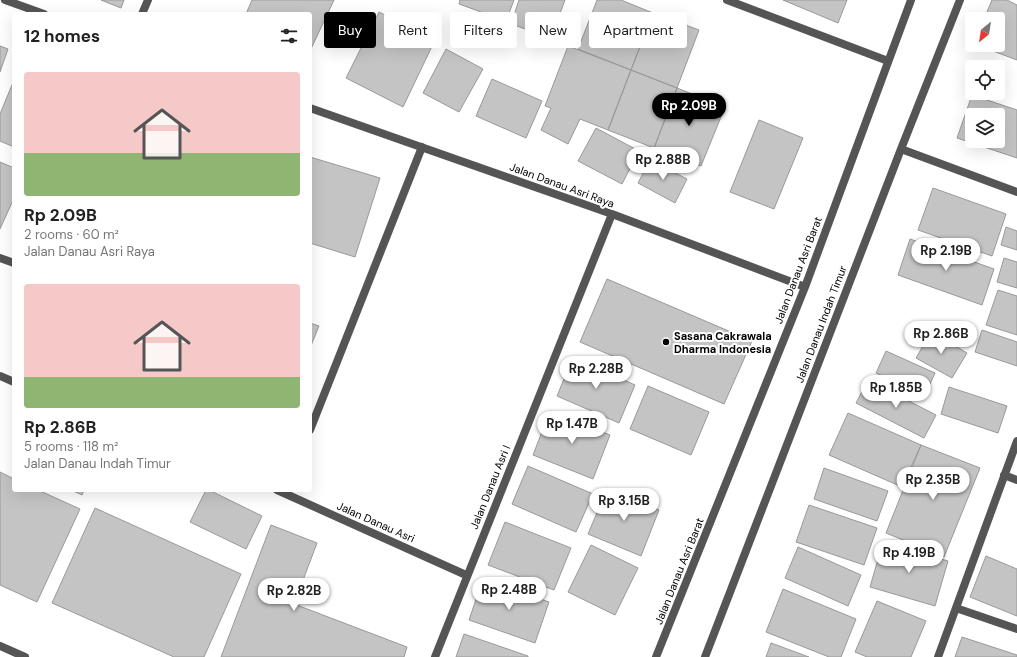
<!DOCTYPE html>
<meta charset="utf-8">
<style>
:root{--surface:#fff;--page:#f6f6f6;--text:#222;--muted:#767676;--accent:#000}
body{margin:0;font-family:"DM Sans",sans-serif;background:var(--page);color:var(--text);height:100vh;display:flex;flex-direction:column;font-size:15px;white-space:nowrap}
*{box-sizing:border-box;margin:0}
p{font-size:13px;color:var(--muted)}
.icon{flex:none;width:22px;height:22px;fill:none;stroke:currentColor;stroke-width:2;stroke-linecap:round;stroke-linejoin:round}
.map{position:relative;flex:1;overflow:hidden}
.sheet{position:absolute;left:12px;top:12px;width:300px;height:480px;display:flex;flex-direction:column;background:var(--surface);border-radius:4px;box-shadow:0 4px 16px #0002}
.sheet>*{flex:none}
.top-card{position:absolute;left:324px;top:12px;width:380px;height:36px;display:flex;gap:8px}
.needle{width:26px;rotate:210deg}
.fabs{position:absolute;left:965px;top:12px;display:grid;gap:8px}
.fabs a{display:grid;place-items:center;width:40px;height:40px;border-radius:4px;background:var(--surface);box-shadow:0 4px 16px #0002;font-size:20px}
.price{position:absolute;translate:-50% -34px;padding:0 9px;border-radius:14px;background:#fff;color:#222;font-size:13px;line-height:26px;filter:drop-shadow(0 1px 2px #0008)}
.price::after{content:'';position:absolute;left:50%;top:24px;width:12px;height:9px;margin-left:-6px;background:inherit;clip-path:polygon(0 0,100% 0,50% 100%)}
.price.current{background:var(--accent);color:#fff}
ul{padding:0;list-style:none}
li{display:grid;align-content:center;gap:8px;height:212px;padding:0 12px}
li span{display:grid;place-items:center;height:124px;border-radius:4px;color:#555}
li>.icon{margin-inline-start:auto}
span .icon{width:72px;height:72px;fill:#fffc;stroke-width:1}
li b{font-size:17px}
h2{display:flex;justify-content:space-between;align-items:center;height:48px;padding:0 12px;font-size:17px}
.tag{padding:0 14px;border-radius:4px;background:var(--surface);box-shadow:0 4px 16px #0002;font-size:14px;line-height:36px}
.tag.current{background:var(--accent);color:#fff}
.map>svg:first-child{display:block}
</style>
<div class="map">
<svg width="1017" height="657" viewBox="0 0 1017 657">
<rect width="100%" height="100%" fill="#fff"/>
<!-- building -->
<path fill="#c4c4c4" stroke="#999" fill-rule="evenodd" d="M101 0H124L121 8Z
M252 0H334L310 51V14H246Z
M460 0H514L506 21 459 4Z
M519 0H565L551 38 511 24Z
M597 0H621L653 13 631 70 578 49Z
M783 0H847L838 23Z
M992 0H1007L1017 5V60L977 45H998V19H984Z
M379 12 435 40 403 107 346 78Z
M653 13 699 30 677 88 631 70Z
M0 46 8 49 0 72Z
M568 46 631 70 608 130 580 119 568 144 541 130 551 108 545 106Z
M446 49 483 69 459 112 423 93Z
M631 70 677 88 654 148 608 130Z
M492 79 542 101 526 138 476 116Z
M14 80V147L0 141V114Z
M677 88 725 107 701 166 654 148Z
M972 95 1017 110V158L957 138ZM972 115H998V141H972Z
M759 120 803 138 774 209 730 192Z
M596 128 639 151 622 184 578 161Z
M310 157 380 178 355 257 310 243Z
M650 160 687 179 675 203 638 183Z
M0 162 14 168V198L0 229Z
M933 188 1006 214 992 256 918 230Z
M1006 227 1017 231V250L1001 245Z
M910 239 994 269 982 305 898 275Z
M1004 258 1017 262V288L997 282Z
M607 279 752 341 724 404 580 342Z
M998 290 1017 296V335L986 325Z
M310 323 319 326 310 348Z
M982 330 1017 342V366L975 352Z
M931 332 967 353 952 378 916 358Z
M886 351 935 373 925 395 876 373Z
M573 357 635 385 619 423 557 396Z
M868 380 936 415 924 438 856 403Z
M648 386 709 412 691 455 630 429Z
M949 387 1007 406 998 433 941 414Z
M550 411 610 435 593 479 533 455Z
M848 413 921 445 902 487 829 455Z
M921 445 980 468 944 557 886 533Z
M528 466 593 494 576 532 512 504Z
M824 468 888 491 877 521 814 499Z
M0 472 14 479V490H38L80 509 37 602 0 585Z
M607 489 659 510 641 556 588 534Z
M71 490H84L82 495Z
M206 490H209L262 516 246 549 190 522Z
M809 505 877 528 864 565 796 542Z
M95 508 241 574 204 657H174L52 603Z
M505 522 571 548 554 590 488 565Z
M271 525 317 543 294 604 407 647 404 657H221Z
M883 542 948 561 935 606 870 587Z
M591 545 638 568 615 615 568 592Z
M798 547 861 575 848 606 785 578Z
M986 556 1017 569V616L970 597Z
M483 579 549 602 535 643 469 620Z
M783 589 856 619 841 657H829L766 632Z
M877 601 926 621 911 657H867L855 652Z
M464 634 528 656V657H456Z
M962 637 1017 655V657H955Z
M771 643 809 657H766Z"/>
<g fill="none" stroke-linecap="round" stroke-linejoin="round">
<!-- minor -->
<path stroke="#555" stroke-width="8" d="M5 0 44 14
M727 0 888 61
M142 14 148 0
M310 108 612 214 805 287
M901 149 1017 192
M0 258 14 263
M0 376 14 382
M310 430 422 147
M1004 475 1017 480
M277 490 466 575
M956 608 1017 629
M435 657 612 214
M656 657 805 287 911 0
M705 657 901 149 960 0
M938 657 1017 441"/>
<!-- tertiary -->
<path stroke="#555" stroke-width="8" d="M0 646 25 657"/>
</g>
<!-- markers -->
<circle fill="#000" stroke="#fff" stroke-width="1.5" cx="666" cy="342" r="4"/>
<g text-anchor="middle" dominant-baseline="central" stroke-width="4" stroke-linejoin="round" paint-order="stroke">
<!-- street labels -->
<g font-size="11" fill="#000" stroke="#fff">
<text transform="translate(562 185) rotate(20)">Jalan Danau Asri Raya</text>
<text transform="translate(798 270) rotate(-69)">Jalan Danau Asri Barat</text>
<text transform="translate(821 324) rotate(-69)">Jalan Danau Indah Timur</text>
<text transform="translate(490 487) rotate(-68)">Jalan Danau Asri I</text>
<text transform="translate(376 522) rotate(24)">Jalan Danau Asri</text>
<text transform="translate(679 571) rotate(-68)">Jalan Danau Asri Barat</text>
</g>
<!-- poi labels -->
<g font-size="11" font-weight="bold" fill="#000" stroke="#fff" text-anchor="start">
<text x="674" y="336">Sasana Cakrawala<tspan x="674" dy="13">Dharma Indonesia</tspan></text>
</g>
</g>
</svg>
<div class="fabs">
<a><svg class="needle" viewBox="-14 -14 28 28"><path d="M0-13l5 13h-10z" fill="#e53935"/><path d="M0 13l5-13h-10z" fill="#767676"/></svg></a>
<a><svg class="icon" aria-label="locate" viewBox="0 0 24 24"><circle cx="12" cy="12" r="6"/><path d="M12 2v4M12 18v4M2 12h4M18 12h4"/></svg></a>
<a><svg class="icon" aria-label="layers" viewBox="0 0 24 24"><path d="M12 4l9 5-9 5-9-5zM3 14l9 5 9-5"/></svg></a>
</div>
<b class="price current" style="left:689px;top:127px">Rp 2.09B</b>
<b class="price" style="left:663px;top:181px">Rp 2.88B</b>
<b class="price" style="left:946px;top:272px">Rp 2.19B</b>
<b class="price" style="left:941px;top:355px">Rp 2.86B</b>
<b class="price" style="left:596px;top:390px">Rp 2.28B</b>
<b class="price" style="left:896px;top:409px">Rp 1.85B</b>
<b class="price" style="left:572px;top:445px">Rp 1.47B</b>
<b class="price" style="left:933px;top:501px">Rp 2.35B</b>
<b class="price" style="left:624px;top:522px">Rp 3.15B</b>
<b class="price" style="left:909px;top:574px">Rp 4.19B</b>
<b class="price" style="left:509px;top:611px">Rp 2.48B</b>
<b class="price" style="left:294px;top:612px">Rp 2.82B</b>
<div class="top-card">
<a class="tag current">Buy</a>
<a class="tag">Rent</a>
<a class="tag">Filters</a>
<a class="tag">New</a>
<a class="tag">Apartment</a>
</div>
<section class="sheet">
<h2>12 homes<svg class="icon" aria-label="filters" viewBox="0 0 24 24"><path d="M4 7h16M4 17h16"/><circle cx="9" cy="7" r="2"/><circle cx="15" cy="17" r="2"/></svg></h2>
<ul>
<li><span style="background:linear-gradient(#f6c9c9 65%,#8fb573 0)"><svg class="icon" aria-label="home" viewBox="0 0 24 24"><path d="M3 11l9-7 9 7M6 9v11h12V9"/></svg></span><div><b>Rp 2.09B</b><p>2 rooms · 60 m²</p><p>Jalan Danau Asri Raya</p></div></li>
<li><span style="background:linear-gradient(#f6c9c9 75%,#8fb573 0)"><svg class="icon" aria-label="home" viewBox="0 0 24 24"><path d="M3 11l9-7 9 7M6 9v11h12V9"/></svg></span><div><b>Rp 2.86B</b><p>5 rooms · 118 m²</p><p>Jalan Danau Indah Timur</p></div></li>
</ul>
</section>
</div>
